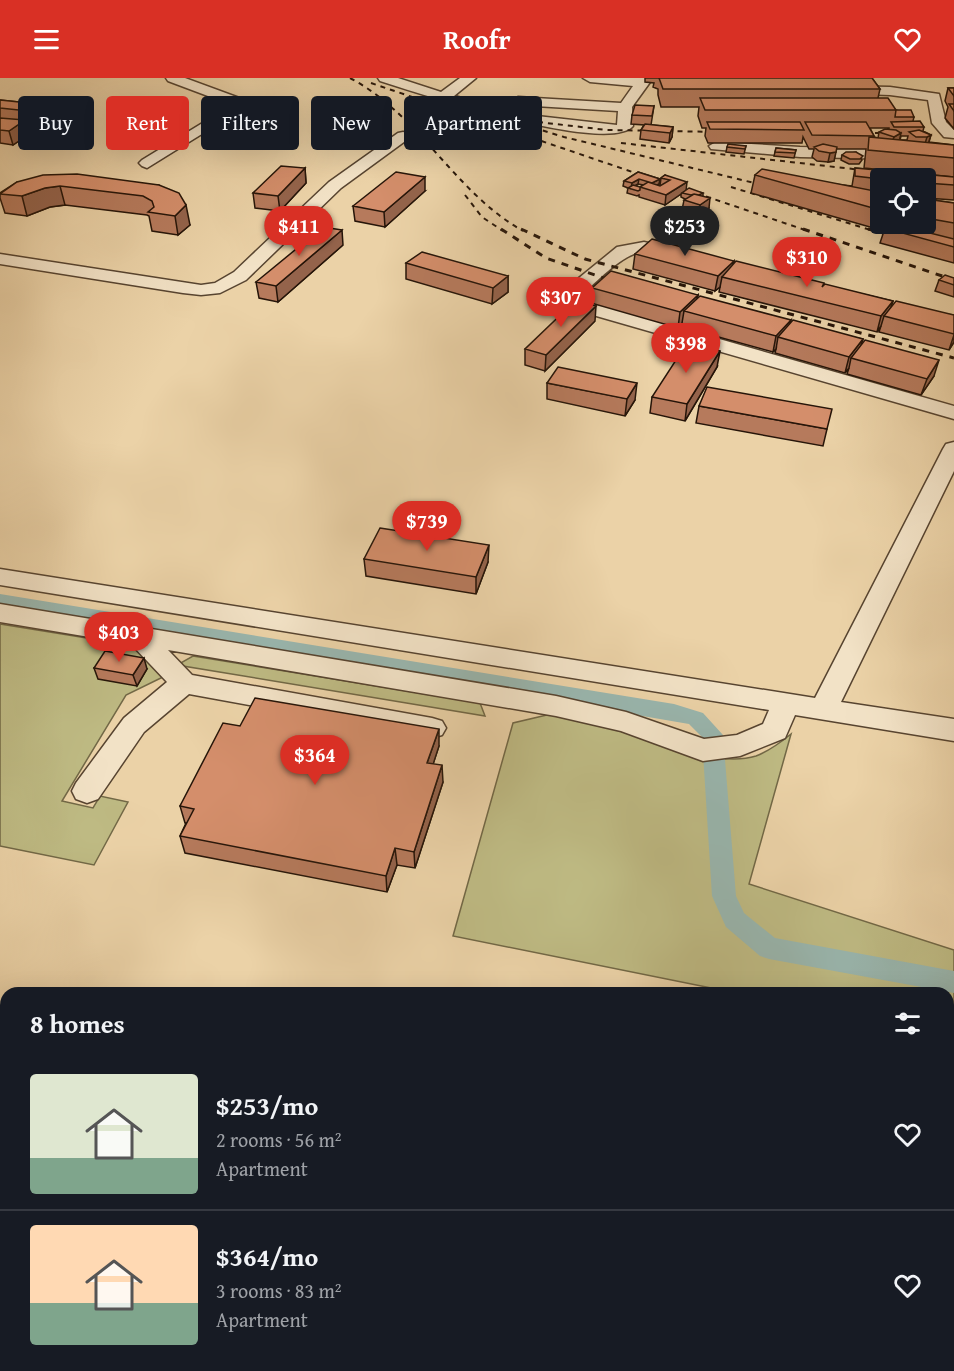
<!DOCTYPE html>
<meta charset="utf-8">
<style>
:root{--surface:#171b24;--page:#242831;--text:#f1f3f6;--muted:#9ea1a6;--line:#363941;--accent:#d93025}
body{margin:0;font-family:"Gentium Book Plus",serif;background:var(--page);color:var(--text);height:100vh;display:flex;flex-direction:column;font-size:22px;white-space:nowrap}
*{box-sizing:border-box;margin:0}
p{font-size:20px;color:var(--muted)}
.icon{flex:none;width:33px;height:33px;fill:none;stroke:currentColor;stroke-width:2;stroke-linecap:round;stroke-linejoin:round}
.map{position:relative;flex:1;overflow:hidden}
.sheet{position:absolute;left:0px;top:909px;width:954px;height:384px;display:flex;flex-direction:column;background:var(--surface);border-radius:18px 18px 0 0;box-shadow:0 6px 24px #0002}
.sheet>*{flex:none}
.top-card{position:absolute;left:18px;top:18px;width:600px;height:54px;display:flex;gap:12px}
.fabs{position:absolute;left:870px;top:90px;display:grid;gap:12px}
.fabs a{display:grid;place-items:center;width:66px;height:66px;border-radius:6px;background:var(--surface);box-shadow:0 6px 24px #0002;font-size:30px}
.price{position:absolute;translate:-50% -51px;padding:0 14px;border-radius:21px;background:var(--accent);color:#fff;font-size:20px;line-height:39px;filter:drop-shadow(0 2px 3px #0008)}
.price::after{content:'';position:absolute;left:50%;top:36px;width:18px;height:14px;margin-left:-9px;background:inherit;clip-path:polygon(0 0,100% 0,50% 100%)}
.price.selected{background:#222;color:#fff}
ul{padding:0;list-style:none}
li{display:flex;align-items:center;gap:18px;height:150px;padding:0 30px}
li+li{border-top:2px solid var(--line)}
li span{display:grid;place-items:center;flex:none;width:168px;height:120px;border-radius:6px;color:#555}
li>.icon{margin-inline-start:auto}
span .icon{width:72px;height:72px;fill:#fffc;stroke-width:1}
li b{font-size:26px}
h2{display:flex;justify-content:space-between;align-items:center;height:72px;padding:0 30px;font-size:26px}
.tag{padding:0 21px;border-radius:6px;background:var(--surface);box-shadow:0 6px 24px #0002;font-size:21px;line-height:54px}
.tag.selected{background:var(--accent);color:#fff}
header{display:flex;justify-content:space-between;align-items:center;height:78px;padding:0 30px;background:var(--accent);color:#fff;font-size:27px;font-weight:800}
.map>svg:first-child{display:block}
</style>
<header><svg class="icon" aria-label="menu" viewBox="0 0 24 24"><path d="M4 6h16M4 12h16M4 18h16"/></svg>Roofr<svg class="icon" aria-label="heart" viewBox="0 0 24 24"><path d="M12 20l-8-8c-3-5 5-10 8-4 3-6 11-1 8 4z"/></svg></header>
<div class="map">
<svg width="954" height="1293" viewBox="0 0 954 1293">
<rect width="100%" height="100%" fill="#ebd2a7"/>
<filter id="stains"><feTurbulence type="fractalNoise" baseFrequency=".00333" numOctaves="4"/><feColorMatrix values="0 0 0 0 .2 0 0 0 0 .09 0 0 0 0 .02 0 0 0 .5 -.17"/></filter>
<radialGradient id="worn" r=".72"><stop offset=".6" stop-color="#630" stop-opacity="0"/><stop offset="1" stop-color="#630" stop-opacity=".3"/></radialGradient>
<!-- green -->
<path fill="#beba83" stroke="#726846" stroke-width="1.5" d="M0 546 130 567 167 597 126 617 62 723 93 730 100 718 128 724 94 787 0 768Z
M193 578 480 625 485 638 177 587Z
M551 636C561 638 572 639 582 641 628 653 711 692 756 678 769 673 780 665 791 656L749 806 954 872V958L948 957V915H736L453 858 513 645Z"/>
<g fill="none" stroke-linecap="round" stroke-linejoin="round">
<!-- canal -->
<path fill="#99b6ae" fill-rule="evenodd" d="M0 516 674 626 703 635 723 657 736 818 744 835 775 860 954 893V915L769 881 760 878 726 849 712 818 702 659 689 646 0 528Z"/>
<!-- taxiway -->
<path fill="#887458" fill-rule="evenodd" d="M0 1124 6 1125V1203L0 1200Z
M430 1287H533L535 1293H432Z"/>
<!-- minor casing -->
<g stroke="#574430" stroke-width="3">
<path id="minor" d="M166 0H185L242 21 247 28 147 90 142 88 139 85 142 82 232 27 168 3Z
M378 0H398L441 14 460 0H476L454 18 537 38 617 47 618 33 518 27 511 23 518 19 621 25 633 8 590 4 583 0H653L632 29 633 48C608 77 417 15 380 3Z
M840 8 890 9 939 16 946 44 954 52V60L944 59 932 45 928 22 890 17 835 15 833 12Z
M403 54 408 55 410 58 408 61 341 110 246 202 220 215 201 217 183 215 0 186V176L201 207 215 205 234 194 329 104 398 55Z
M716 64 800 69 954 72V82L800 79 711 71 709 68Z
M644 164 685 173 688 177 685 181C671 184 658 174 644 174 623 174 595 206 579 219L586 223 954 328V341L572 231 560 221 563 213 617 169Z
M954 364V393L841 624 954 641V663L795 637 785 660 740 678 703 683 621 653 556 638 168 572 192 597 432 640 442 643 446 650 442 657 432 660 189 616 144 654 98 721 87 725 76 721 72 713 76 705 124 640 167 604 131 566 0 544V526L556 618 626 634 704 661 737 657 763 646 769 632 0 507V491L815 620 943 371 946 366Z
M0 992 6 993V1029L0 1028Z
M948 1214 954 1216V1258L948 1256Z"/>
</g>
<!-- minor -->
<use href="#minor" fill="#f2e2c6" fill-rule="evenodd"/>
<!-- rail-far1 -->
<path stroke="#261509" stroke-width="2" stroke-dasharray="5 5" stroke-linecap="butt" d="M350 0C420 37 454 114 523 153
M371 5 653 101
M455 26 502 38
M495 38 564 59 771 109
M538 44 607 52 723 54
M855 55H880
M621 65 871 93
M731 109 874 153
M687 112 808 153
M465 117 482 139 503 153"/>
<!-- rail -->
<path stroke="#261509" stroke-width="3" stroke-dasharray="7 7" stroke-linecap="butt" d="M501 151 546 180 618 205
M521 151 585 181 954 280
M803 151 954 202
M868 151 898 159"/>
</g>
<!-- wall -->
<path fill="#b67a5c" stroke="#261509" stroke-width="1.5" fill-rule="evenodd" d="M645 0H872L880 11 878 20 896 32 914 39 913 43 924 49 923 53 931 57 929 64 954 67V99L864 90 866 71H836L834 83 828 84 817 83 812 79 814 71H809L803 59 802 65H708L705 58 706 50H702L698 38 699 29H661L658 17V11L653 9 654 5 645 4ZM870 50H889V51L879 54 878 60 874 59V58ZM901 58H908L907 62H900Z
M948 10H954V51L945 40 948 29 945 23Z
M0 22 38 26 41 39 31 46H26L29 56 13 67 0 65Z
M654 28 651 47 673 49 672 59 669 65 640 61 641 52 644 47 631 46 632 37Z
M746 68 744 76 726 74 727 69Z
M776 70 796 72 794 80 774 78Z
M856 74 862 82 859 86H849L841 82 842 77Z
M305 90 306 105 280 133 255 130 253 115Z
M855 90 954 99V122L926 120V100H880V146H926V121L954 125V185L880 165 884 153 751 115 755 97 852 108Z
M638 94 660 101 659 106 657 107 660 108 661 100 665 97 686 112 703 115V118L709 130 699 137 682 132 684 122 685 121 681 119V116L665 127 639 119V117L637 118 627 115 628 110 623 108 624 103ZM638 106 643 107 640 109 636 108Z
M17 104 159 107 190 147 178 157 152 153 149 138 147 137 65 127 50 129 27 138 5 135 0 120V115Z
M425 113 385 149 355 143 353 128Z
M343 167 278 224 259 220 256 204Z
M635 176 733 186 893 223 891 229 954 237V264L949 272 879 254 881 248 877 254 719 214 720 209 715 213 633 191Z
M406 185 508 198V214L492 226 406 201Z
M954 200V219L935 213 939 202Z
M592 210 698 217 697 220 790 246 863 261 861 267 934 298 921 317 847 296 849 290 845 295 775 275 776 271 773 274 682 249V246L678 250 591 225Z
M595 243 545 293 525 287V271Z
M717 289 685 343 650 335 652 319Z
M547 305 635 322 625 338 547 321Z
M699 328 827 351 823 368 696 345Z
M364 481 488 484 476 516 366 498Z
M94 590 147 591 137 608 98 601Z
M240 648 439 668 433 686 443 704 415 790 397 787 387 814 185 775 180 758 186 745H185L180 728Z"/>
<!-- shaded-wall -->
<path fill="#94634b" stroke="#261509" stroke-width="1.5" d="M38 26 41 39 31 46 28 33Z
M25 42 29 56 13 67 9 53Z
M673 49 672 59 669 65 670 55Z
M901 55 899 64 891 68 894 59Z
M931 57 928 66 924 69 927 59Z
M836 74 834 83 828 84 830 75Z
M305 90 306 105 280 133 278 118Z
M425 99V113L385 149 384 134Z
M639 101 638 106 631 110 632 105Z
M660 101 659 106 651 110 652 105Z
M687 104 686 113 682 115 681 116 665 127 666 117Z
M60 108 65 127 50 129 27 138 22 118 45 110Z
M710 120 709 130 699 137 700 127Z
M186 127 190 147 178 157 175 138Z
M342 152 343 167 278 224 276 208Z
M734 183 731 198 722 199 720 209 715 213 718 198Z
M508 198V214L492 226 493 210Z
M698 217 695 232 684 233 682 245 678 250 680 234Z
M893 223 888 238H884L881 248 877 254 881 238Z
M596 228 595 243 545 293 546 277Z
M791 242 787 258 778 259 776 271 773 274 776 258Z
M954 257V264L949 272Z
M863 261 858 277 851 280 849 290 845 295 849 279Z
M720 273 717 289 685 343 687 326Z
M939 282 934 298 921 317 927 301Z
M637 305 635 322 625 338 627 321Z
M489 467 488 484 476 516V499Z
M144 580 147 591 137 608 133 597Z
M439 651V668L428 702 427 685Z
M442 687 443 704 415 790 414 774Z
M395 770 397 787 387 814 386 798Z"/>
<!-- building -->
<path fill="#d48e6b" stroke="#261509" stroke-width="1.5" d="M659 0H872L880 11H663Z
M948 10H954V18Z
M700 20H888L896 32H705Z
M0 22 38 26 28 33 0 30Z
M949 26H954V33Z
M635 27 654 28 652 38 632 37Z
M896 32H911L914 39H895Z
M0 40 25 42 9 53 0 52Z
M920 43 924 49H894L891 44Z
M707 44H800L804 52 710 51Z
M805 44H866L874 58 812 57Z
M645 46 673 49 670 55 641 52Z
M885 51 896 52 901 55 894 59 879 54Z
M919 52 931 57 927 59H916L909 54Z
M869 59 954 67V80L868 72Z
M728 66 746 68 745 71 727 69Z
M823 66 837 69 836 74 830 75 819 73 814 69Z
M776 70 796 72 795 75 775 74Z
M846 74H856L863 78 860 81H850L842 77Z
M281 88 305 90 278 118 253 115Z
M855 90 954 99V107L926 105V100L880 101 855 98Z
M762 91 880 114V132L755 97Z
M396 94 425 99 384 134 353 128Z
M638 94 660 101 652 105 639 101 632 105 624 103Z
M77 96 159 107 179 115 186 127 175 138 148 134 154 129 152 123 143 118 60 108 45 110 22 118 0 116 17 104 43 97Z
M665 97 687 104 666 117 640 109 648 104 660 108 670 102 661 100Z
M633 107 640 109V112L638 113 628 110Z
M689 110 703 115 699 117 694 116 691 117 682 115Z
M694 116 710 120 700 127 684 122Z
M926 121 954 125V145L926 140Z
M889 146H894L954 161V169L884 150Z
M323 149 342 152 276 208 256 204Z
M652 161 734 183 718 198 635 176Z
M422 174 508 198 493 210 406 185Z
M736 183 824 205 822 209 825 206 893 223 881 238 722 199Z
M611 193 698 217 680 234 592 210Z
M945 197 954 200V207L939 202Z
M700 218 791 242 776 258 684 233Z
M576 222 596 228 546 277 525 271Z
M896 223 954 237V256L884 238Z
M793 242 863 261 849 279 778 259Z
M865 262 939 282 927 301 851 280Z
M687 265 720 273 687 326 652 319Z
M558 289 637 305 627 321 547 305Z
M707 309 832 331 827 351 699 328Z
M380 450 489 467 476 499 364 481Z
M105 573 144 580 133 597 94 590Z
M255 620 439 651 427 685 442 687 414 774 395 770 386 798 180 758 194 731 180 728 223 645 240 648Z"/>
<rect width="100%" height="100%" filter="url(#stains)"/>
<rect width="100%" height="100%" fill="url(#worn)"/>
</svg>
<div class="fabs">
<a><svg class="icon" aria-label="locate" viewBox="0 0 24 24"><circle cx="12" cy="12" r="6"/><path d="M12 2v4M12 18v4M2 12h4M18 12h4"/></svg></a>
</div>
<b class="price" style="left:299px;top:179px">$411</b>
<b class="price selected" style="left:685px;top:179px">$253</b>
<b class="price" style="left:807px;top:210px">$310</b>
<b class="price" style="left:561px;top:250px">$307</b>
<b class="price" style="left:686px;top:296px">$398</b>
<b class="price" style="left:427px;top:474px">$739</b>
<b class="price" style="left:119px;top:585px">$403</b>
<b class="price" style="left:315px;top:708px">$364</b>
<div class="top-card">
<a class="tag">Buy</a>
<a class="tag selected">Rent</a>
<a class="tag">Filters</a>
<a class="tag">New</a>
<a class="tag">Apartment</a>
</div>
<section class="sheet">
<h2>8 homes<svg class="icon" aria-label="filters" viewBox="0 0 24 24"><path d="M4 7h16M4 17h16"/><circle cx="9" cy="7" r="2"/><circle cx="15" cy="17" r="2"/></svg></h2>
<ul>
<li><span style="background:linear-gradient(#dfe7d0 70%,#7fa58c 0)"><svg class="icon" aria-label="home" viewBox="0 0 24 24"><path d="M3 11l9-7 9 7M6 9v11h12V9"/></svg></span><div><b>$253/mo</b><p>2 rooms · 56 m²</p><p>Apartment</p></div><svg class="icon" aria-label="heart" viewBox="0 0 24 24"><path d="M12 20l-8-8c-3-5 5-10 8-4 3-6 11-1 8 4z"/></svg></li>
<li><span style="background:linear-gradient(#ffd9b3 65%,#7fa58c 0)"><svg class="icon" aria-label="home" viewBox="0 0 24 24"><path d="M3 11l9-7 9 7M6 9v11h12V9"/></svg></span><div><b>$364/mo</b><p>3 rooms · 83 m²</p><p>Apartment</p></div><svg class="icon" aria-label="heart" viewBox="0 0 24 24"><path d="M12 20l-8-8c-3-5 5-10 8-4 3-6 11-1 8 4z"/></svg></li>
</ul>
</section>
</div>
